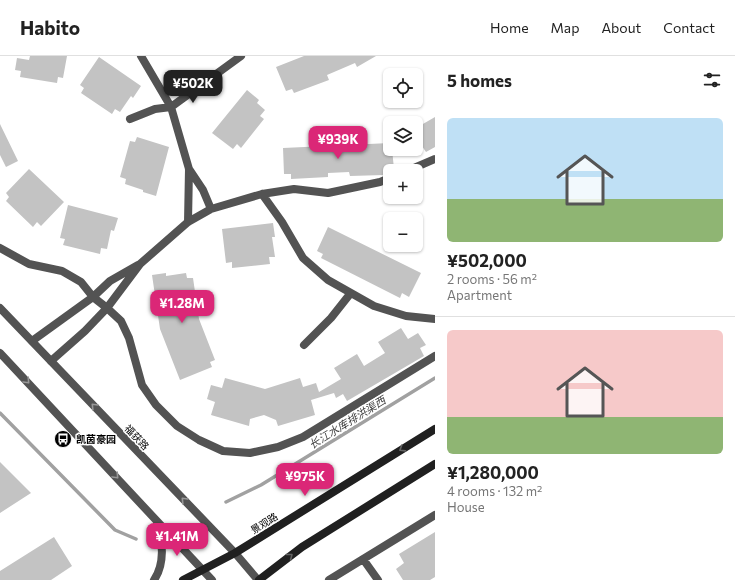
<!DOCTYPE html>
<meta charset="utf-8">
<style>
:root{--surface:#fff;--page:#f6f6f6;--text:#222;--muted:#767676;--line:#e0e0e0;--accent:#db2777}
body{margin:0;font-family:Commissioner,"Noto Sans SC",sans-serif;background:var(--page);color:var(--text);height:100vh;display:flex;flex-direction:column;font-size:15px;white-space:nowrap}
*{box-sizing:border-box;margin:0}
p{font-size:13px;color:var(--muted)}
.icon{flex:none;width:22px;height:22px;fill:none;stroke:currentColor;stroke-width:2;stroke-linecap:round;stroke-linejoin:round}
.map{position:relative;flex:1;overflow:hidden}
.panel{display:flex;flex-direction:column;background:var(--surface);width:300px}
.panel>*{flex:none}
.fabs{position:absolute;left:383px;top:12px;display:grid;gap:8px}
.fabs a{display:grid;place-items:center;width:40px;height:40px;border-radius:6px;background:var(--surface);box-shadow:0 1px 3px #0004;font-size:20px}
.price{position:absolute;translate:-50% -34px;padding:0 9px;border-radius:8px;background:var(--accent);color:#fff;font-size:13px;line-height:26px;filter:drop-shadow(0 1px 2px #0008)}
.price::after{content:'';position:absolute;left:50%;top:24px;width:12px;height:9px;margin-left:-6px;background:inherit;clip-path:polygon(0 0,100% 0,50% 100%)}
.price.current{background:#222;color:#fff}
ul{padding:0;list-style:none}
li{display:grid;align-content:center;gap:8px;height:212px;padding:0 12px}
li+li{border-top:1px solid var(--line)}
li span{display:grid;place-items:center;height:124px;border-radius:6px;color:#555}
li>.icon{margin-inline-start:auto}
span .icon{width:72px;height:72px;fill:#fffc;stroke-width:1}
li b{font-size:17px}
h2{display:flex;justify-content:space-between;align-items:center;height:48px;padding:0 12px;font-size:17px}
header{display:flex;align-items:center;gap:24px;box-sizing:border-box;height:56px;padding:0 20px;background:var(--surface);border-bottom:1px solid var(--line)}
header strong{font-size:19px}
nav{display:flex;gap:22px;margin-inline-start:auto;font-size:14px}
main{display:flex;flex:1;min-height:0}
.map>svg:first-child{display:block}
</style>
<header>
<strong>Habito</strong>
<nav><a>Home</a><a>Map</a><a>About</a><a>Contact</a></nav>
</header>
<main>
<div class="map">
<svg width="435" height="524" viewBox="0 0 435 524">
<rect width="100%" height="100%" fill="#fff"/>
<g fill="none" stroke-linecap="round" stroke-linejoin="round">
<!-- stream -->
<path stroke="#a1a1a1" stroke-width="3.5" d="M0 357 115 474 136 483
M226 446 261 429 435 322"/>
</g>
<!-- building -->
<path fill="#c3c3c3" d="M30 0H67L63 22 58 21 57 27 20 21 21 15 15 14 17 2 29 4Z
M304 0H376L357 11 355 7 327 19 329 24 294 37 292 33 286 35 276 11Z
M99 1 141 30 133 42 131 40 120 56 115 53 112 58 81 37 84 32 80 29Z
M247 34 259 44 257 47 265 54 260 60 264 63 241 92 237 88 233 93 212 77Z
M435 61V91L426 96 420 87 416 89V72Z
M0 68 18 105 6 111 0 99Z
M137 81 169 91 156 140 143 136V134L125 128 126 123 120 121 130 85 135 86Z
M390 87V93H392L394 113 386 114 387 117 384 119 350 120 349 116 328 117V121L291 123V118H284L283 92Z
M29 113 64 146 41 170 37 166 33 171 6 145 9 141 6 137Z
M68 149 118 162 114 175 111 174 107 193 101 192 100 198 63 189 65 183 60 182Z
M273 167 275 181H272L275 201H269L270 208 232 212V206L226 207 222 173Z
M328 171 421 217 409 241 402 237 400 242 321 202 323 198 317 195Z
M166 217V220L186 217 187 222H193L199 263 215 304 210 306 212 311 180 324 160 273 152 219Z
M401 272 408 283 418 277 426 289 420 292 424 300 347 345 343 338 336 342 334 337 311 344 315 359 278 370 276 364 264 359 250 363 249 370 211 359 215 346 207 343 211 329 222 332 225 322 265 333 300 322 303 331 316 327 319 336 341 323 334 312 357 298 364 310 385 297 378 286Z
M0 406 31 437 0 457Z
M435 476V521L430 524H403L396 513 404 507 399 498Z
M54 481 72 510 51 524H0V515Z"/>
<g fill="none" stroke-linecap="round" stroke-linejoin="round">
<!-- minor -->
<path stroke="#535353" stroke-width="8" d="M141 0 171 51 189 113 188 166
M130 63 155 53 171 51 241 0
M189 113 203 134 211 153
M407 115 435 103
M390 122 380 126 328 137 294 133 262 138 211 153 188 166 140 208 107 252 121 265 129 282 142 329 156 349 177 370 199 384 223 395 250 397 278 391 303 381 435 300
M262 138 282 166 303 202 328 224 374 250 406 260 435 263
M0 192 29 208 62 215 81 226 93 241 110 225 138 209
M32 285 93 241 107 252 85 275 51 305
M304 289 331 262 350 238
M363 503 378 524
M329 524 435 459"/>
<!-- tertiary -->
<path stroke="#535353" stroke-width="8" d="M0 252 235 497 258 524
M0 297 212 524
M154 524C165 508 163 485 157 468"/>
<!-- secondary -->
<path stroke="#202020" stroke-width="8" d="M183 524 235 497 435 373
M259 524 302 491 435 408"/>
</g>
<!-- one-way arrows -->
<defs><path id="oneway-chevron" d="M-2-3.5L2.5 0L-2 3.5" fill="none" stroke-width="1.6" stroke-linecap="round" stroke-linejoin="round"/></defs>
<g stroke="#989898">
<use href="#oneway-chevron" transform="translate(27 325) rotate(47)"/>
<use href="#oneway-chevron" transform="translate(94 350) rotate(-134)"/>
<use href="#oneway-chevron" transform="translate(116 420) rotate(47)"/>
<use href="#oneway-chevron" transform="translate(184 444) rotate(-134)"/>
</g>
<g stroke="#636363">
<use href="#oneway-chevron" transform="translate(402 393) rotate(148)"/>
<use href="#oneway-chevron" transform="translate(290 500) rotate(-38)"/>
</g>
<!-- icons -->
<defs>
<g id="bus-disc" transform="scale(0.9)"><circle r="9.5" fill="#000" stroke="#fff"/><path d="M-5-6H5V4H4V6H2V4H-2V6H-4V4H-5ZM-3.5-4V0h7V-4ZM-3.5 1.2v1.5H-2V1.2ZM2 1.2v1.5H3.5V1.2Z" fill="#fff"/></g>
</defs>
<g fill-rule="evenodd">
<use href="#bus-disc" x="63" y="383"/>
</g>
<g text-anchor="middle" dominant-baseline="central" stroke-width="3" stroke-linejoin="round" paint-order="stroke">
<!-- street labels -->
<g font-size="10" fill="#000" stroke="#fff">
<text transform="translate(137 381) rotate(46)">福获路</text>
<text transform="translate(264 467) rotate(-32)">景观路</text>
</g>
<!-- poi labels -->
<g font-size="10" font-weight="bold" fill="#000" stroke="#fff" text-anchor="start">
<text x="76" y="383">凯茵豪园</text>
</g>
<!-- water labels -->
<g font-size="11" font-style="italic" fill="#424242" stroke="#fff">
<text transform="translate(347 366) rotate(-32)">长江水库排洪渠西</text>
</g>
</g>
</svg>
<div class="fabs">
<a><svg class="icon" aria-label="locate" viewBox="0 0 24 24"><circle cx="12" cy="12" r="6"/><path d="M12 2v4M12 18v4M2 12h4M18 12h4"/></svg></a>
<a><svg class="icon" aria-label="layers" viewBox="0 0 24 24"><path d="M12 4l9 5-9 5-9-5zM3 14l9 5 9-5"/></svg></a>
<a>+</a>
<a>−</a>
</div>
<b class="price current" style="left:193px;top:48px">¥502K</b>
<b class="price" style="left:338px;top:104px">¥939K</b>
<b class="price" style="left:182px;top:268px">¥1.28M</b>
<b class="price" style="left:305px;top:441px">¥975K</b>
<b class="price" style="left:177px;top:501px">¥1.41M</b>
</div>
<section class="panel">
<h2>5 homes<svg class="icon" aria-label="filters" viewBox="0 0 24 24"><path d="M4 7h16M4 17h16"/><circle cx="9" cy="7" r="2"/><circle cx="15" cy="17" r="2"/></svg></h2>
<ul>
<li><span style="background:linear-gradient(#bfe0f5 65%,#8fb573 0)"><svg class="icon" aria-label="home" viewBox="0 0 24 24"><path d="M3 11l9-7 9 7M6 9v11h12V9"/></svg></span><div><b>¥502,000</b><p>2 rooms · 56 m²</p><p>Apartment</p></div></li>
<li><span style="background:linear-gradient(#f6c9c9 70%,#8fb573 0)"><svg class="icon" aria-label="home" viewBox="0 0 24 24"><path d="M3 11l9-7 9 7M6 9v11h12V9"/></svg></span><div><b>¥1,280,000</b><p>4 rooms · 132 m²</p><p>House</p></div></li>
</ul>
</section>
</main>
